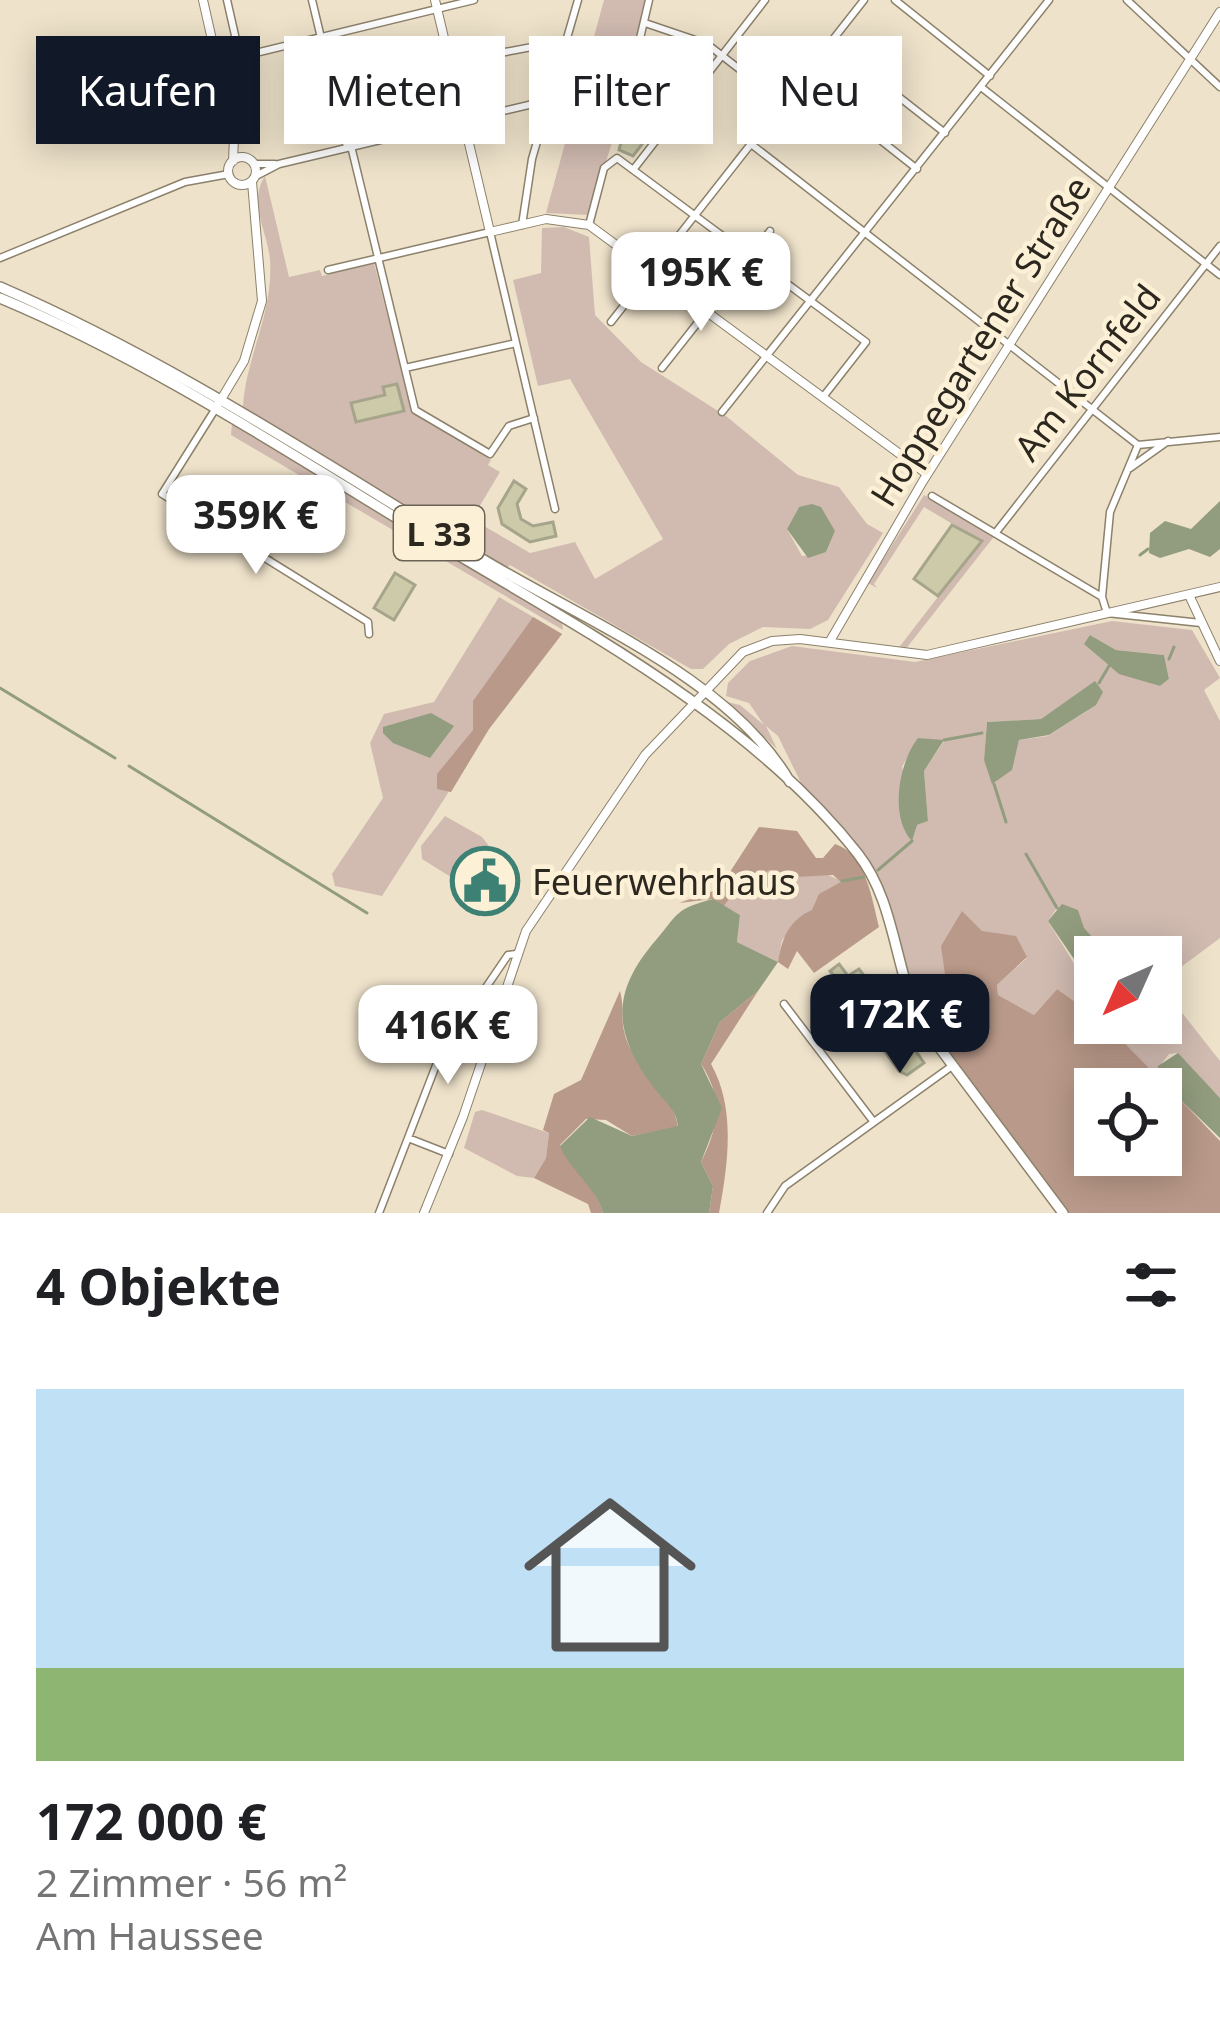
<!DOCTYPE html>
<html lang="de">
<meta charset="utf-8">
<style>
:root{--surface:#fff;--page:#f2f2f2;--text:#202124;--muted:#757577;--accent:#111827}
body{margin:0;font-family:"Noto Sans",sans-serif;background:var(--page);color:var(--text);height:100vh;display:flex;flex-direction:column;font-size:45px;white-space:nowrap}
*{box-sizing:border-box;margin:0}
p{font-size:39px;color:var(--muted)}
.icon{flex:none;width:66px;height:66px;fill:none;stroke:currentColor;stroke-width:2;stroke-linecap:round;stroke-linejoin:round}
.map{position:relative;height:1213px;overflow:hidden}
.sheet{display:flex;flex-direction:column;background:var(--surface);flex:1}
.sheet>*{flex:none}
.hud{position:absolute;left:36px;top:36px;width:1149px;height:108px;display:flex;gap:24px}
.needle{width:78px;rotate:225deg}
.controls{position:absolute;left:1074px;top:936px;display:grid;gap:24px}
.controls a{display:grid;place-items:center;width:108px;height:108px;border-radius:0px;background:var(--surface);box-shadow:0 6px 30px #0003;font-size:60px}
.price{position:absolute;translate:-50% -102px;padding:0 27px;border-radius:24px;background:#fff;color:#222;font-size:39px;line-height:78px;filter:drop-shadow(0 3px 6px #0008)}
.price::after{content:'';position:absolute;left:50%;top:72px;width:36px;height:27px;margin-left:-18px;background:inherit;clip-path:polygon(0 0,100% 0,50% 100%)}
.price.active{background:var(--accent);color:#fff}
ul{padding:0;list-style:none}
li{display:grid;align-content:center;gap:24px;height:636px;padding:0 36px}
li span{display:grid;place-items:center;height:372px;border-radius:0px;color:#555}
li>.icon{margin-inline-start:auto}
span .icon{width:216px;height:216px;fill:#fffc;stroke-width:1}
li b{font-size:51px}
h2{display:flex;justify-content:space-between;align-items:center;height:144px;padding:0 36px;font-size:51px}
.tag{padding:0 42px;border-radius:0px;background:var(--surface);box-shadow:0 6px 30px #0003;font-size:42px;line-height:108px}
.tag.active{background:var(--accent);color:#fff}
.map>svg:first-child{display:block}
</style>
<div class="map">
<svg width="1220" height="1213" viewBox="0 0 1220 1213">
<rect width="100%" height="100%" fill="#eee2ca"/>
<!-- green -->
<path fill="#d1bbb1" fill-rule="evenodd" d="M604 0H645L627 76 630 86 589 215 546 213Z
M265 176 289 277 320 270 322 276 374 263 412 411 491 460 488 465 500 472 472 519 530 553 575 542 595 579 663 539 570 379 538 386 513 280 541 273 542 228 564 227 589 237 595 315 641 362 726 416 798 475 839 487 867 524 883 533 828 620 810 629 763 627 729 644 703 669H691L510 565 507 568 243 407C245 359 274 313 270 259 267 231 248 202 265 176ZM799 507 835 531 826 552 802 556 787 529Z
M232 423 562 623 563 630 231 435Z
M924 495 996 534 905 650H897L981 541 924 507 874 584 877 588 868 583Z
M499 597 562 634 489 729 382 896 335 886 332 874 383 798 370 743 384 714 434 702Z
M1112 621 1192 630 1220 678 1204 690 1220 721V938L1161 982V957H1110L1057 908 1048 921 1095 998V1016L1057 989 1034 1015 998 995 997 985 1027 958 910 986 885 891 868 861 801 783 778 736 766 726 777 749 727 702 740 705 764 725 749 703 726 696 728 683 750 661 792 646 915 662ZM1090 635 1116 650 1164 655 1169 679 1160 686C1132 675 1095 670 1090 635ZM1086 688 1087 711 1048 736 1019 740 1013 762 984 760 987 722 1041 719ZM918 738 944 741 924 771 928 821 917 825 902 767Z
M445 816 482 837 504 865 500 870 489 863 484 870 476 865 469 874 461 869 454 879 422 859 421 846Z
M769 869 796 877 823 873 842 881 782 940 778 962 737 942 740 915 724 906 733 894 730 885Z
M1161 986 1220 1061V1098L1177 1053 1169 1054 1156 1071 1220 1142 1105 1023H1138L1142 1033 1150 1035 1149 1023H1161Z
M482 1110 549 1133 546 1158 534 1178 517 1176 464 1148 475 1112Z"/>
<!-- forest -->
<path fill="#b99989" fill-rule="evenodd" d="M533 617 562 634 489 729 451 792 437 789V774L473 730V701Z
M759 827 797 831 816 858H823L835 844C866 854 872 899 879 927L814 973 797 951 788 969 778 962C782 938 789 920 812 910L819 894 841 882 833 875 796 877 769 870 751 884 731 885 733 894 724 906 713 899 679 903 719 889Z
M962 911 982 931 1016 936 1027 957 997 985 998 995 1034 1015 1057 989 1095 1016V1023H1105L1220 1141V1213H1069L927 1026 910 986 945 974 941 946ZM1095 1089H1161V1155H1095Z
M620 991C624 1005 621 1018 624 1031 631 1067 674 1093 678 1127L632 1136 606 1120 586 1119 560 1145C572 1168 598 1190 603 1213H591L588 1204 534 1178 546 1158 549 1133 543 1130 554 1094 581 1080Z
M758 991 711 1064C736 1108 728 1164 719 1213H709L713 1186 701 1162C719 1127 723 1097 701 1064L720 1022Z"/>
<!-- water -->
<path fill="#929c7e" d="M1220 501V549L1210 557 1189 549 1160 558 1149 553 1150 533 1165 521 1191 529Z
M812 504 821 507 835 531 826 552 808 558 787 529 799 507Z
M1090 635 1116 650 1164 655 1169 679 1160 686 1119 674 1084 644Z
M1095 681 1103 692 1096 705 1049 735 1019 740 1012 770 992 784 984 760 987 722 1041 719Z
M431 713 454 726 430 758 393 743 383 733V727Z
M918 738 944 740 924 771 928 821 917 825 912 841C889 817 899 762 918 738Z
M713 899 740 915 737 942 778 962 758 991 720 1022 701 1064 722 1108 701 1162 713 1186 709 1213H603C597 1188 570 1171 560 1146L590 1117 632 1136 678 1126C676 1109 665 1102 654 1088 612 1032 611 992 656 940 679 913 675 909 713 899Z
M1062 904 1078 910 1084 928 1110 957H1095V998L1078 982 1074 959 1048 921Z
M1178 1053 1220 1098V1138L1158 1078V1066Z"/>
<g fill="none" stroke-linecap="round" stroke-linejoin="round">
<!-- stream -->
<path stroke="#929c7e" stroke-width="3" d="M1140 555 1148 549
M1169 659 1174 647
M1099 683 1109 666
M0 688 115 758
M944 740 982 733
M129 766 367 913
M994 784 1006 822
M1026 854 1057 908
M878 870 912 841
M842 881 864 877"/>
</g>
<!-- building -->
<path fill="#cccaa9" stroke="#a6a58c" stroke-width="3" d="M631 105 640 108 637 120 646 127 657 113 663 117 633 156 619 150Z
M397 384 404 411 356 422 351 403 385 395 383 387Z
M514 481 526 489 517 504 521 519 533 526 553 522 556 536 530 542 502 524 498 508Z
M952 525 982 541 938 596 914 579Z
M395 573 415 585 394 620 374 608Z
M839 964 848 976 859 969 876 991 860 1003 851 999 830 971Z
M887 1036 897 1049 908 1040 924 1063 907 1075 899 1071 878 1042Z"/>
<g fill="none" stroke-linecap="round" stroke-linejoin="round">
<!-- minor casing -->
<g stroke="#8c816b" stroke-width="9">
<path id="minor" d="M227 0 254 119
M312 0 347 147
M649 0 630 81 667 93 683 105
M895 0 990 76
M1127 0 1220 87
M645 23 707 44 783 103
M830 43 945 133
M484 56 569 40
M239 57 474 0
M803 79 917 169
M981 87 1220 275
M751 144 1138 445
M351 146 415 410 490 454 509 426 534 418
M254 164H275
M633 170 765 0
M256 176 279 164 550 100
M522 225 532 159 578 0
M589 225 604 168 617 158 866 342 823 397
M0 258 185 182 229 174
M328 270 490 232 555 509
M611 322 864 0
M405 368 516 343
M662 368 770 231
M216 408 162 494 368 622 369 634
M722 412 1049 0
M1130 468 1168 441
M932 496 1102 597 1107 613 1201 623
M997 531 1220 246
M1102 597 1110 512 1138 445 1220 437
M784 1004 873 1121
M408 1138 449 1154
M379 1213 440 1055 508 955 516 954
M767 1213 785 1186 952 1066"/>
</g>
<!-- tertiary casing -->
<g stroke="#8c816b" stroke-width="10">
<path id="tertiary" d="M435 0 490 232 546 219 589 225 927 474
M1189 595 1220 661"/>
</g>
<!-- secondary casing -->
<g stroke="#8c816b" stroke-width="10">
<path id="secondary" d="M203 0 234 137 233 161
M228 171a14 14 0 1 1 28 0a14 14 0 1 1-28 0Z
M219 403 244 361 262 301 252 182
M830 641 923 481 1220 12
M424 1213 463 1117 526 931 645 755 743 652 772 641 800 639 927 655 1220 587"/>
</g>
<!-- primary casing -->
<g stroke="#8c816b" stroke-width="12">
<path id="primary" d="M0 287C171 361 325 464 484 560 583 620 731 679 790 782
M0 298C146 359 278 446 413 528 564 620 747 712 858 854 896 903 894 969 921 1023L1063 1213"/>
</g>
<!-- minor -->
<use href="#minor" stroke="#fff" stroke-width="6"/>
<!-- tertiary -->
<use href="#tertiary" stroke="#fff" stroke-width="8"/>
<!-- secondary -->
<use href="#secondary" stroke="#fff" stroke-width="8"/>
<!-- primary -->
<use href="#primary" stroke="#fff" stroke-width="9"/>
</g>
<!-- icons -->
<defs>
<g id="civic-ring" transform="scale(3.45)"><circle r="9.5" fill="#fcf0d7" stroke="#3d8174" stroke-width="1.5"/><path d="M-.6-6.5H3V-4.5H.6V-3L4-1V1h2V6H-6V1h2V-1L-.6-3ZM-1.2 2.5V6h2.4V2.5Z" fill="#3d8174"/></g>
</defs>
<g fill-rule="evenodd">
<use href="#civic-ring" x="485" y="881"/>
</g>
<g text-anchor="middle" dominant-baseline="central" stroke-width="9" stroke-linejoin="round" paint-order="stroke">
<!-- shield labels -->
<rect fill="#fcf0d7" stroke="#6b6456" stroke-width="3" x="394" y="506" width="90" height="54" rx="9"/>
<g font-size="33" font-weight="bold" fill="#2d281f">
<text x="439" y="533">L 33</text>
</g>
<!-- street labels -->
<g font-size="36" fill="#2d281f" stroke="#fcf0d7">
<text transform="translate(980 341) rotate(-58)">Hoppegartener Straße</text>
<text transform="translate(1087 372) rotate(-52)">Am Kornfeld</text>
</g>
<!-- poi labels -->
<g font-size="36" fill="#2d281f" stroke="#fcf0d7" text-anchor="start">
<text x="532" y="881">Feuerwehrhaus</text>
</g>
</g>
</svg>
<div class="controls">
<a><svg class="needle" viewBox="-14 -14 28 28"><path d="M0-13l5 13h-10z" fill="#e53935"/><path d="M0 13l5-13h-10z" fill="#757577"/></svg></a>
<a><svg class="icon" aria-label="locate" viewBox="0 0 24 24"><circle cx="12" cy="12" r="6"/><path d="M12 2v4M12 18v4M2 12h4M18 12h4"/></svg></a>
</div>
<b class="price" style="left:701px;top:334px">195K €</b>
<b class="price" style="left:256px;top:577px">359K €</b>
<b class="price active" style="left:900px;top:1076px">172K €</b>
<b class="price" style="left:448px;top:1087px">416K €</b>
<div class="hud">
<a class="tag active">Kaufen</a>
<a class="tag">Mieten</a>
<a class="tag">Filter</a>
<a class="tag">Neu</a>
</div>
</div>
<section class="sheet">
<h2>4 Objekte<svg class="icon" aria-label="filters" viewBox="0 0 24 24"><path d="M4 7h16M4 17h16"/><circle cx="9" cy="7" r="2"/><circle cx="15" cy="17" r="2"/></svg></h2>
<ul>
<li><span style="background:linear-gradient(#bfe0f5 75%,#8fb573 0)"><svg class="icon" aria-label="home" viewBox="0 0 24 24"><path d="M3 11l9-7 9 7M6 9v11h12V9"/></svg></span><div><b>172 000 €</b><p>2 Zimmer · 56 m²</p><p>Am Haussee</p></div></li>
</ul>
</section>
